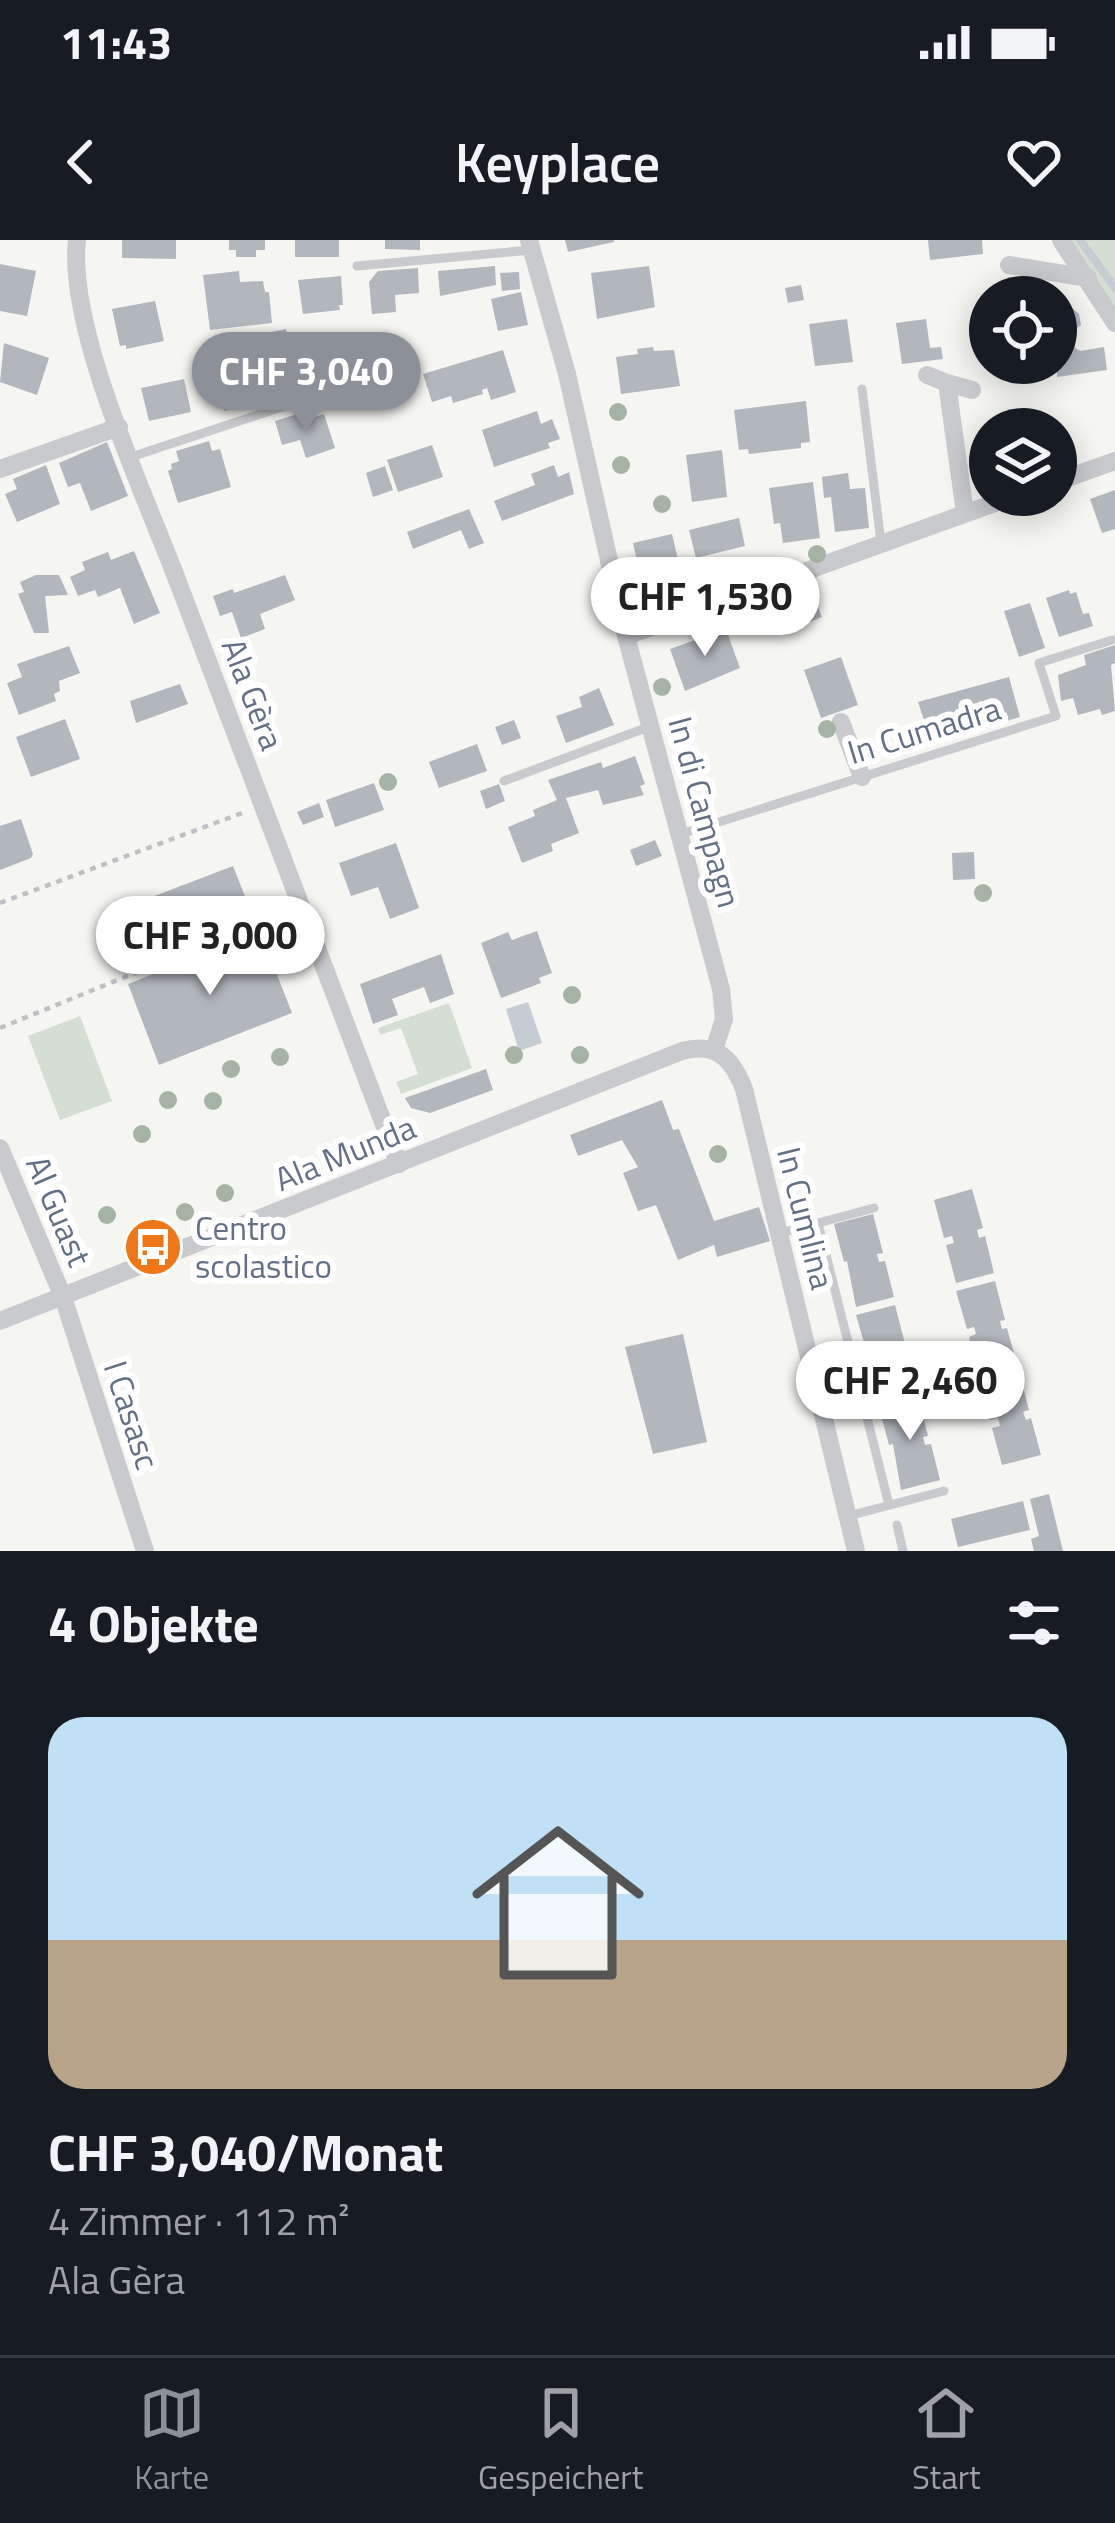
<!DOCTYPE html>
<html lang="de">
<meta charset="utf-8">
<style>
:root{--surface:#171b24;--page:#242831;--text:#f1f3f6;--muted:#9ea1a6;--line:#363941;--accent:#8c9099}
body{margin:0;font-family:"Titillium Web",sans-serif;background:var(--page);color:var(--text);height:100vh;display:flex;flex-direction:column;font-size:45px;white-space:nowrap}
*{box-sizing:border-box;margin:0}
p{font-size:39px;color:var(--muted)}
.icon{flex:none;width:66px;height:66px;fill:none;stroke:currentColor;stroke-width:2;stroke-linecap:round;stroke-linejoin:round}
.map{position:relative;height:1311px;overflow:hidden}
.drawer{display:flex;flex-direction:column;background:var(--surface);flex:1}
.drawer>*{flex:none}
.tools{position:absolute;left:969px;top:36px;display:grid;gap:24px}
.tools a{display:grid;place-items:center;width:108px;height:108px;border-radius:50%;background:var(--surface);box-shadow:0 6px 30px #0003;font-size:60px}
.price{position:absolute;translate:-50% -102px;padding:0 27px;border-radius:42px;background:#fff;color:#222;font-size:39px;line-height:78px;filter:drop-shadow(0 3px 6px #0008)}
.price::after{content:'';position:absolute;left:50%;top:72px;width:36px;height:27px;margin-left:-18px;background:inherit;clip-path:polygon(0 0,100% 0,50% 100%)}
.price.on{background:var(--accent);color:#fff}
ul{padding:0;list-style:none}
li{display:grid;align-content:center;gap:24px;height:636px;padding:0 48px}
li+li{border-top:3px solid var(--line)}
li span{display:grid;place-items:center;height:372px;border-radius:36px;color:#555}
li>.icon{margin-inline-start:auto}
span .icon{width:216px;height:216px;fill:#fffc;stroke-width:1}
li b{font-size:51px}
h2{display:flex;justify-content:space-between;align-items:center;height:144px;padding:0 48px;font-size:51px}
.status{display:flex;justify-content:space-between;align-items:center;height:84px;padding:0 60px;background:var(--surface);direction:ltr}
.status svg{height:33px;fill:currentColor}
header{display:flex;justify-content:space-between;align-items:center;height:156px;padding:0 48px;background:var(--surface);font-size:54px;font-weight:600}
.menu{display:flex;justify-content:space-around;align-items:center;height:168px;border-top:3px solid var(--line);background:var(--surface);font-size:33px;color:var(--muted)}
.menu a{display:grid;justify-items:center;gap:6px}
.menu .on{color:var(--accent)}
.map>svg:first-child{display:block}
</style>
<div class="status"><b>11:43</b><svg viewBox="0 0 49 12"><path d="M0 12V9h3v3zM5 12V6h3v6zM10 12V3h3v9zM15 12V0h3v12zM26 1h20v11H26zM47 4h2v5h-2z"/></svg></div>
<header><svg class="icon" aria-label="back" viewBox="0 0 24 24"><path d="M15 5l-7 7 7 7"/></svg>Keyplace<svg class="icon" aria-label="heart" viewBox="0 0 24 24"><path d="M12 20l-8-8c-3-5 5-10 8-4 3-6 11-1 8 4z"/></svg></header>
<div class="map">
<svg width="1115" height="1311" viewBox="0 0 1115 1311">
<rect width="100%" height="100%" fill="#f5f6f2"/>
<!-- green -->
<path fill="#d5ded3" d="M1061 0H1115V83Z
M449 763 472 828 401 854 396 842 418 834 401 788 380 795 378 788Z
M80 776 112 861 60 880 28 796Z"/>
<!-- water -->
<path fill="#c5ccd3" d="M528 762 542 803 519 811 506 769Z"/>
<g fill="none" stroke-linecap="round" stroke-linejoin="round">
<!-- stream -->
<path stroke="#c5ccd3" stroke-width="8" d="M1080 0 1115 48"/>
</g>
<!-- building -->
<path fill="#b2b7be" d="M122 0H176V19L122 18Z
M229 0H265V10H256V17H236V10H229Z
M295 0H339V17H295Z
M385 0H420V10L385 9Z
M565 0H614V2L568 12Z
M928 0H982L983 14 930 20Z
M0 24 36 31 27 76 0 71Z
M495 26 496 45 440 56 438 31Z
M649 26 655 67 597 79 591 33Z
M418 28 419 53 395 55 396 72 372 74 369 42 378 31Z
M239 31 240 42 263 41 265 52H269L272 83 210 90 203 35Z
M519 32 520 49 502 51 500 33Z
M341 36 343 65H339L340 70 303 74 298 40Z
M801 45 804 60 788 63 785 48Z
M521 52 528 85 498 91 491 59Z
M155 61 164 101 126 109V105L120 106 112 69Z
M1071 67 1079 74 1081 85 1073 91 1075 108 1080 111 1104 107 1107 130 1057 137 1056 69Z
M847 79 853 122 815 126 809 84Z
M926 79 930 108 941 107 943 119 902 124 896 83Z
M286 89 292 114 255 122 252 112 263 110 261 101 269 100 267 93Z
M356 97 362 123 357 124 359 133 326 141 324 132 307 153 280 131 297 111Z
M4 103 49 118 37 155 0 142Z
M653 107 654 111 674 110 680 146 621 154 616 117 638 114 637 109Z
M503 110 516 152 491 160 487 148 482 150 483 154 453 163 451 156 432 162 423 134Z
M249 124 258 163 224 171 221 155 211 157 206 136Z
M184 139 191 172 149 181 141 148Z
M806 161 810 202 801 203V208L749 214 748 209 739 210 734 170Z
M537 171 541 184 552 179 560 199 548 203 550 208 494 227 482 190Z
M301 173 303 181 324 174 335 208 306 218 300 200 282 205 275 181Z
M209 201 212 211 220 209 231 247 178 263 168 231 172 229 171 224 179 221 176 211Z
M107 202 128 256 91 271 80 243 68 247 59 223Z
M432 205 443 237 398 252 387 220Z
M722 210 727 257 692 262 686 215Z
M46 225 60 264 17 282 5 254 17 249 13 239Z
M554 225 558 237 569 232 574 254 502 281 494 261 535 245 531 234Z
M385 226 393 250 373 257 366 233Z
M848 233 850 249 865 248 869 288 835 292 831 257 824 258 822 237Z
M813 242 820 298 783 303 780 283 774 284 769 248Z
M1115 250V289L1102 293 1090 259Z
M469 269 484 303 469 309 461 290 413 309 407 292Z
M739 278 745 306 696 318 689 290Z
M672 294 680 328 641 338 633 303Z
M134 311 160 373 134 384 120 348 98 357 95 350 78 356 70 337 85 330 82 322 108 312 111 320Z
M36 335H59L68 355 45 356 49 393H34L18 354 24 352 20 342Z
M285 335 295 360 260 374 265 389 241 398 232 372 220 376 213 356 233 349 234 353Z
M1069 350 1070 354 1076 352 1083 374 1089 373 1093 386 1059 397 1046 358Z
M814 357 822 377 790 390 782 370Z
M1030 363 1045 408 1019 417 1004 371Z
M726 389 740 428 685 451 670 409Z
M1115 405V423L1111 425 1115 471 1102 475 1100 469 1078 475 1073 458 1061 461 1058 435 1086 425 1084 415Z
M69 406 80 433 59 441 60 451 54 454 56 461 19 475 7 443 22 437 17 424Z
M841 417 858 465 821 478 804 430Z
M1009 437 1020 477 932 504 918 462Z
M180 444 188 464 136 483 130 461Z
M599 448 614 485 566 503 556 476 582 467 579 457Z
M65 479 80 519 31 537 16 497Z
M514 480 521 498 502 505 495 487Z
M477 504 487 531 439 548 429 522Z
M635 516 645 544 640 546 644 555 603 565 598 550 566 558 579 593 551 604 553 611 522 623 508 587 535 576 533 570 557 560 548 540 601 522 603 528Z
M374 543 384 570 335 587 326 560Z
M499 544 505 561 486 569 480 551Z
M319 563 324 577 303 585 297 572Z
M21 579 33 614 31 618 0 630V586Z
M655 600 662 616 636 626 630 610Z
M396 603 419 668 390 679 378 647 351 656 339 623Z
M974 612 975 639 953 640 952 613Z
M233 626 250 669 169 700 152 657Z
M260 691 292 773 159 825 128 744Z
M537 691 552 733 539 738 541 743 501 758 481 703 508 692 512 700Z
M441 714 454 754 430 763 424 747 392 759 398 775 373 784 360 744Z
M486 829 493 850 430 873 411 868 405 858Z
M662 860 673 890 679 889 714 981 759 967 770 1001 717 1017 714 1005 678 1020 656 965 638 971 623 933 638 927 622 900 578 916 570 895Z
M972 949 983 988 977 990 979 998 985 996 994 1033 956 1043 946 1005 954 1003 952 996 944 998 934 960Z
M873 974 883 1013 877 1014 879 1022 885 1021 894 1057 856 1067 847 1021 844 1022 834 984Z
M995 1041 1005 1080 1000 1081 1002 1089 1007 1088 1017 1124 978 1134 969 1097 976 1094 974 1087 967 1089 956 1051Z
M895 1065 905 1104 900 1105 902 1113 908 1112 917 1148 878 1158 870 1112 867 1113 856 1075Z
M683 1094 707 1202 653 1214 625 1107Z
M1019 1132 1029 1170 1023 1172 1026 1180 1031 1178 1041 1215 1002 1225 992 1188 1000 1186 998 1178 990 1180 980 1142Z
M918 1157 928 1196 923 1197 925 1205 931 1204 940 1240 901 1250 893 1204 889 1205 879 1167Z
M1049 1254 1063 1311H1034L1031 1299 1039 1296 1030 1259Z
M1023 1261 1030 1290 958 1307 951 1279Z"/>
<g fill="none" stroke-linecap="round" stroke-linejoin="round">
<!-- path -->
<path stroke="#bec0c3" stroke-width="4.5" stroke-dasharray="6 6" stroke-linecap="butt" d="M0 663 242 573
M0 788 147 728"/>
<!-- lane -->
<path stroke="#c8cace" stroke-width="9" d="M357 26 531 10
M862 149 881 302
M131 217 300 161
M504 541 651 486
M681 594 1056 476 1039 423 1112 400
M818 983 889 1265
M781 993 874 968
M848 1276 944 1251
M897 1285 903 1311"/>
<!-- street -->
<path stroke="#c8cace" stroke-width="18" d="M77 0C67 88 143 250 176 337 251 533 324 729 399 924
M529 0 567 134 626 396 721 749 724 779 714 810
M1061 0 1115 83
M1009 25 1088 38
M927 135 947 143 965 273
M947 143 972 150
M0 229 119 187
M1056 242 1115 221
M626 396 1017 255
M841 482 862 537
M0 908 63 1057 145 1311
M0 1081 682 811C716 802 732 818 744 849L856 1311"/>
</g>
<!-- trees -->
<g fill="#a4b3a3">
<circle cx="618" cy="172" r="9"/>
<circle cx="621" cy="225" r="9"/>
<circle cx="662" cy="264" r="9"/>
<circle cx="817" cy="314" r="9"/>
<circle cx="766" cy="368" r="9"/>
<circle cx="662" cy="447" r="9"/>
<circle cx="827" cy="489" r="9"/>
<circle cx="388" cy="542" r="9"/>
<circle cx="983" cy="653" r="9"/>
<circle cx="572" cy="755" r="9"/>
<circle cx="514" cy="815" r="9"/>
<circle cx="580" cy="815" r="9"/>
<circle cx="280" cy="817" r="9"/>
<circle cx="231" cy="829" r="9"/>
<circle cx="168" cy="860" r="9"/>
<circle cx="213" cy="861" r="9"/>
<circle cx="142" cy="894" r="9"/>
<circle cx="718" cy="914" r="9"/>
<circle cx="225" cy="953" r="9"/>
<circle cx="185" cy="972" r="9"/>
<circle cx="107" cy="975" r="9"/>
</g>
<!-- icons -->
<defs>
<g id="bus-disc" transform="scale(3)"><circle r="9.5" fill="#f07717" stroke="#fff"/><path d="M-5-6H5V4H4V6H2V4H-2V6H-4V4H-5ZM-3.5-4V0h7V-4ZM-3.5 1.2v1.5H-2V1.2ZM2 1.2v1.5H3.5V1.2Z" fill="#fff"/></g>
</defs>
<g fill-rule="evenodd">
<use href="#bus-disc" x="153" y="1007"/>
</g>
<g text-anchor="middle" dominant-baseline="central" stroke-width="12" stroke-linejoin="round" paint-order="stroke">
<!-- street labels -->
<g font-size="33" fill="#626f85" stroke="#fff">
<text transform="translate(253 454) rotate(69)">Ala Gèra</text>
<text transform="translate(924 490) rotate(-17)">In Cumadra</text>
<text transform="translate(705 572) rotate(75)">In di Campagn</text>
<text transform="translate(345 913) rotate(-22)">Ala Munda</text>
<text transform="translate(59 971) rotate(67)">Al Guast</text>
<text transform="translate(806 978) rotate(76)">In Cumlina</text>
<text transform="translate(132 1175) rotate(72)">I Casasc</text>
</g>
<!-- poi labels -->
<g font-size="33" fill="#626f85" stroke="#fff" text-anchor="start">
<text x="195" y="988">Centro<tspan x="195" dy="38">scolastico</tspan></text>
</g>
</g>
</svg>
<div class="tools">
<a><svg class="icon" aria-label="locate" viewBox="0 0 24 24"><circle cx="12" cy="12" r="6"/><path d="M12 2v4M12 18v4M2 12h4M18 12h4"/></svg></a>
<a><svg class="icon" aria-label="layers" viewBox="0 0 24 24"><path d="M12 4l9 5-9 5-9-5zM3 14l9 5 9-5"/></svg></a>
</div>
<b class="price on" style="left:306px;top:194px">CHF 3,040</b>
<b class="price" style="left:705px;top:419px">CHF 1,530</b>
<b class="price" style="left:210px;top:758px">CHF 3,000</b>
<b class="price" style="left:910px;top:1203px">CHF 2,460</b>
</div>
<section class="drawer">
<h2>4 Objekte<svg class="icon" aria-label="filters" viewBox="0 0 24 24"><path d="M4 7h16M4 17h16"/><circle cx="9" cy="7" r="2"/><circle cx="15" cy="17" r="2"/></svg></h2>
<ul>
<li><span style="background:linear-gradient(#bfe0f5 60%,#b9a48a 0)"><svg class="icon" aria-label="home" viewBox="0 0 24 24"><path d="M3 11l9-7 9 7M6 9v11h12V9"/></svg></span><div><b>CHF 3,040/Monat</b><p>4 Zimmer · 112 m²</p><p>Ala Gèra</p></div></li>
</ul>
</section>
<nav class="menu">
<a class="on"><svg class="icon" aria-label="map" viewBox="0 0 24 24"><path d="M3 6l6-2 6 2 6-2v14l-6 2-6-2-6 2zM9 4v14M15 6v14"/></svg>Karte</a>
<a><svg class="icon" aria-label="saved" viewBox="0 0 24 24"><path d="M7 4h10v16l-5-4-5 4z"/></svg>Gespeichert</a>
<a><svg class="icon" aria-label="home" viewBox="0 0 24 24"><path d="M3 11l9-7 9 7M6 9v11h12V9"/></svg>Start</a>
</nav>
